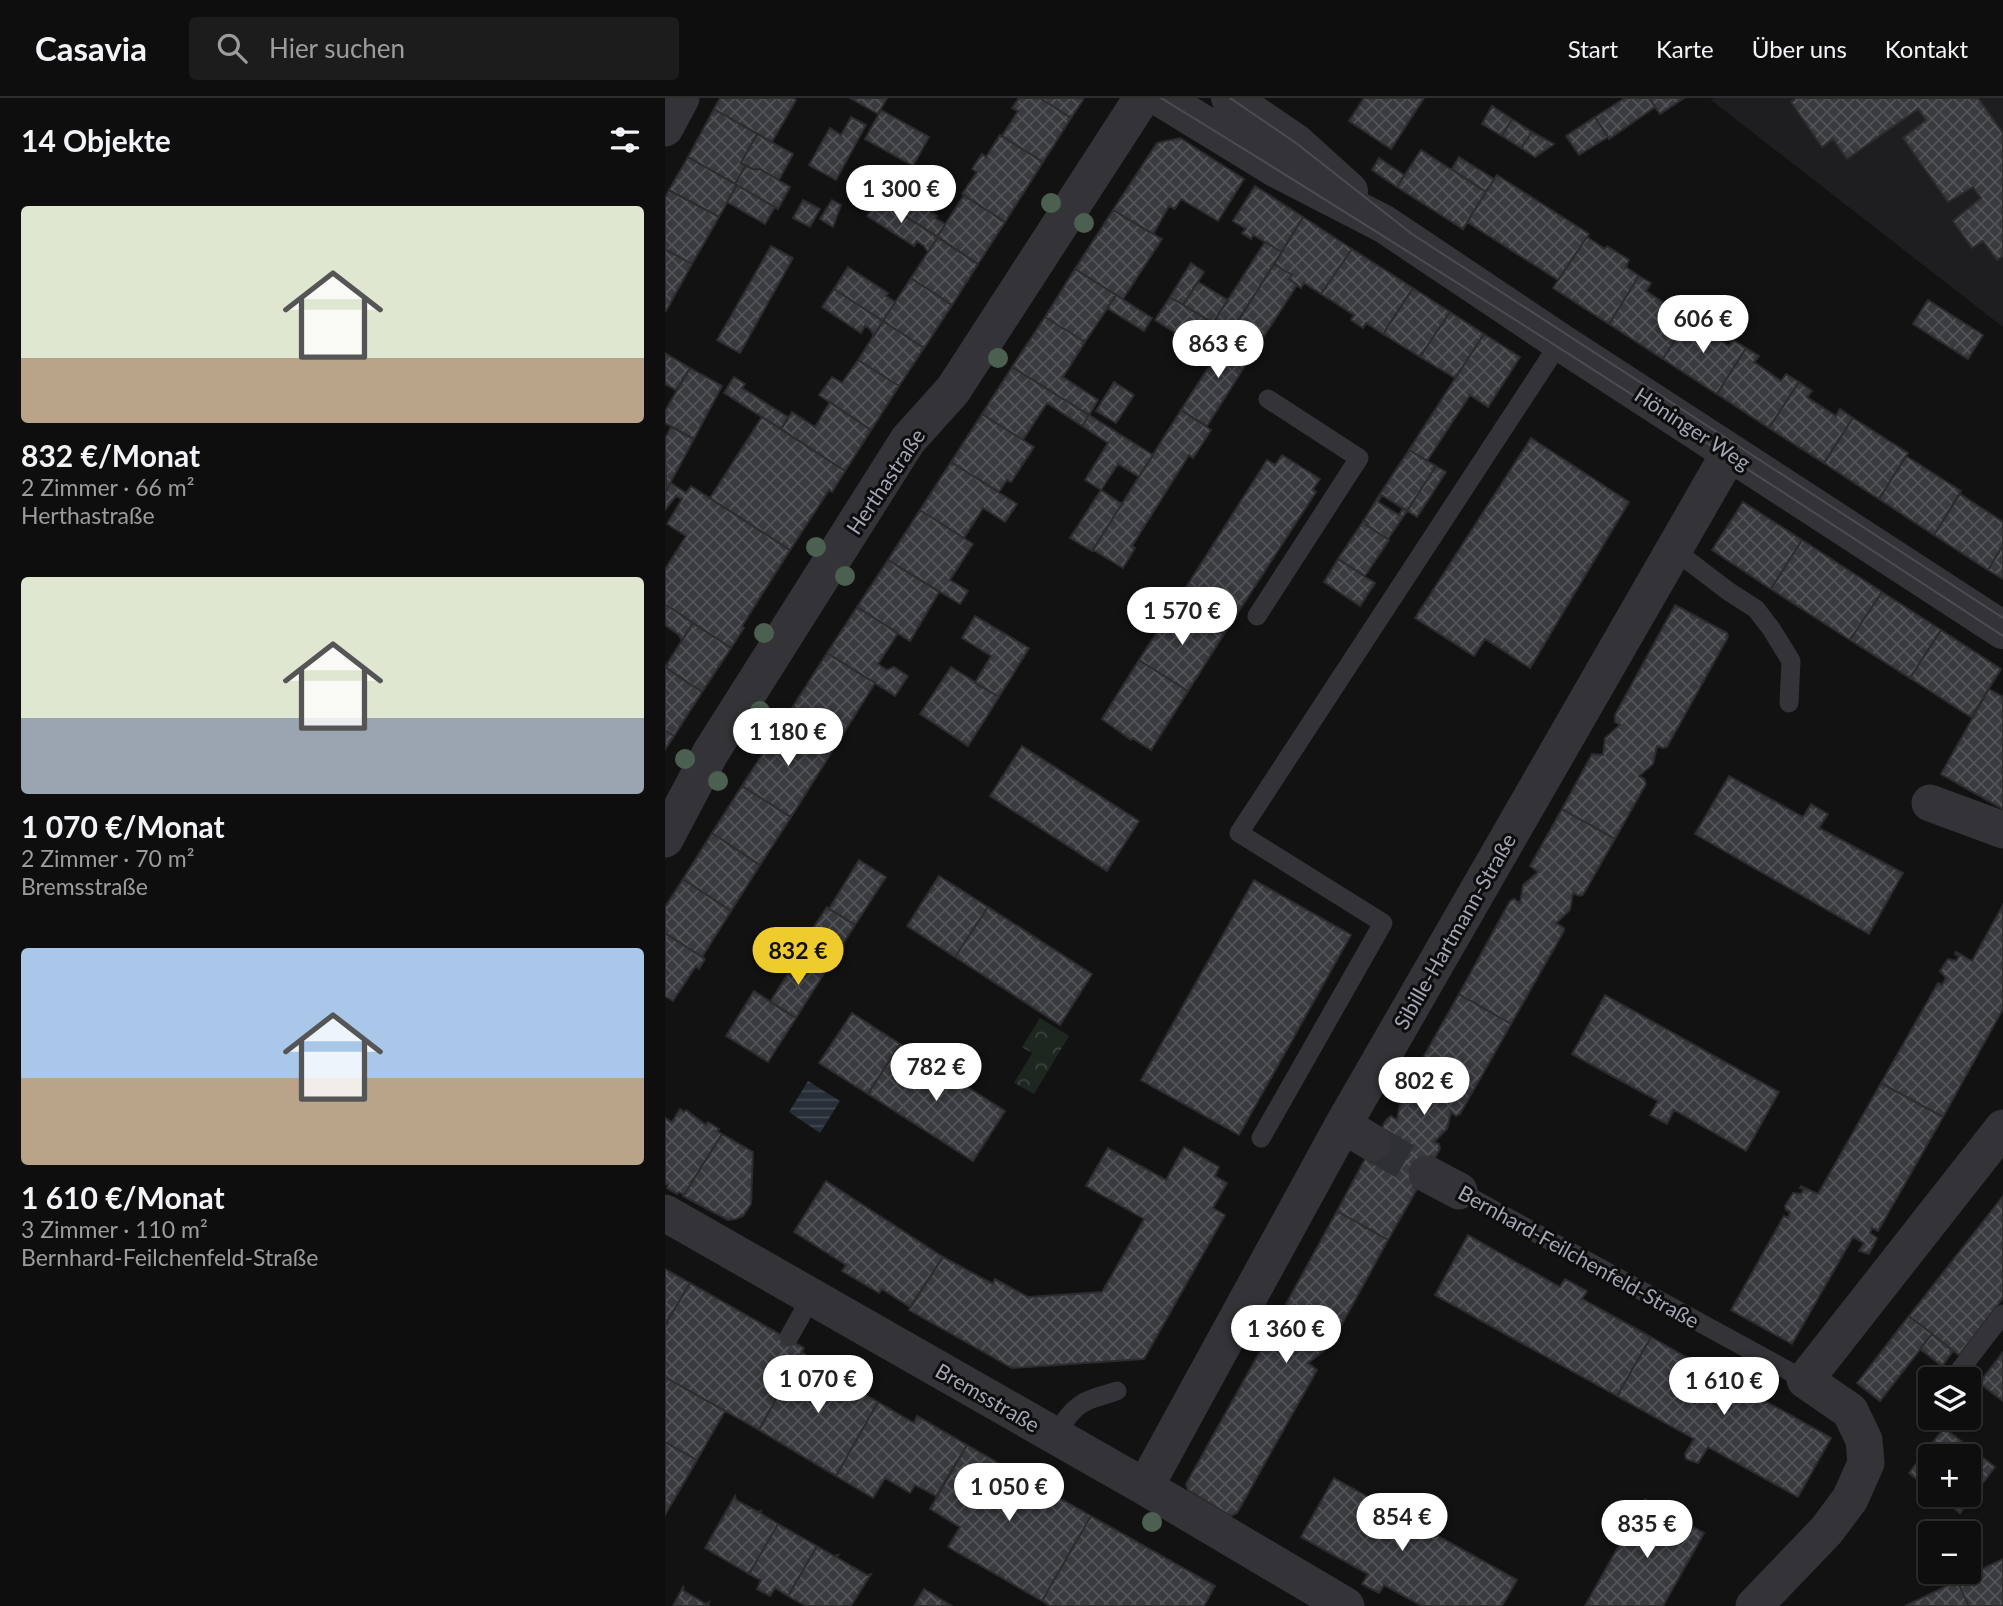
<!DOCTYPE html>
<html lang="de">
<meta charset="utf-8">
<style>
:root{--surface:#0e0e0e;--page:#1c1c1c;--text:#f1f3f6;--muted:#9b9c9e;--line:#2e2e2e;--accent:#efcc2e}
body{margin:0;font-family:Lato,sans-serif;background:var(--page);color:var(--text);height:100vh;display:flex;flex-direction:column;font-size:26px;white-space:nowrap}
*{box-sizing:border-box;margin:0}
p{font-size:23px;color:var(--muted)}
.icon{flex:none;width:38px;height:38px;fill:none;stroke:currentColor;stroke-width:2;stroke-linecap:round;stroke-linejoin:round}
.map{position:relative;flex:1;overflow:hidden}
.drawer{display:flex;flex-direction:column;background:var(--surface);width:665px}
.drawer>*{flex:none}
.tools{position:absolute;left:1253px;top:1269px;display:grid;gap:14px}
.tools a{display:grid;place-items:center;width:63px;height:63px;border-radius:7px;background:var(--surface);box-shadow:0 2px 5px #0004,0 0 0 2px var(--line);font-size:35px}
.price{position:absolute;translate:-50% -60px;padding:0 16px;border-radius:24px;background:#fff;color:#222;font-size:23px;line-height:46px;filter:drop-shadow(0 2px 4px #0008)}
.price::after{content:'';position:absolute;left:50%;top:42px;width:21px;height:16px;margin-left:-10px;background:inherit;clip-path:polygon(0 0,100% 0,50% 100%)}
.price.active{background:var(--accent);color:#111}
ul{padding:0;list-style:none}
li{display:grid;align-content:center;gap:14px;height:371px;padding:0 21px}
li span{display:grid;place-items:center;height:217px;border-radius:7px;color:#555}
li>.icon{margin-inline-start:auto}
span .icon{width:126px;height:126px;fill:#fffc;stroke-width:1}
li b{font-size:30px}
h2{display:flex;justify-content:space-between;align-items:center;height:84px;padding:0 21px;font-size:30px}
header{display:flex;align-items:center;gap:42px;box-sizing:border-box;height:98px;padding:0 35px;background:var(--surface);border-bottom:2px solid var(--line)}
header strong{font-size:33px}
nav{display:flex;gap:38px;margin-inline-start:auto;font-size:24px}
.search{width:490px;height:63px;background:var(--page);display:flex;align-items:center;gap:18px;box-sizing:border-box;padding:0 24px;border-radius:7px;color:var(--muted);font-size:26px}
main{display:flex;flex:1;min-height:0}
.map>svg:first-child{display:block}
</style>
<header>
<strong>Casavia</strong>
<div class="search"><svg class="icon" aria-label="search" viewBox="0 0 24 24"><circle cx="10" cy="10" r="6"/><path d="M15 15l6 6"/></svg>Hier suchen</div>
<nav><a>Start</a><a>Karte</a><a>Über uns</a><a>Kontakt</a></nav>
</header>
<main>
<section class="drawer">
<h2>14 Objekte<svg class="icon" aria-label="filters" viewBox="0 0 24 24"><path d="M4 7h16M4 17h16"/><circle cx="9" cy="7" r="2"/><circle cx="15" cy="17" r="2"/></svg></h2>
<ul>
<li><span style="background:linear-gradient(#dfe7d0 70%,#b9a48a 0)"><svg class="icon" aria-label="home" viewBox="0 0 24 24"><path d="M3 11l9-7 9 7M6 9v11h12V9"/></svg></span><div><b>832 €/Monat</b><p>2 Zimmer · 66 m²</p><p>Herthastraße</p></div></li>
<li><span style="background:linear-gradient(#dfe7d0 65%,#9aa5b1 0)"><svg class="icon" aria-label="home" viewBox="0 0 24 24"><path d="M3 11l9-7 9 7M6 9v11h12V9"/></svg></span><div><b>1 070 €/Monat</b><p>2 Zimmer · 70 m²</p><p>Bremsstraße</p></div></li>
<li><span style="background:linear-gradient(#a9c7e8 60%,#b9a48a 0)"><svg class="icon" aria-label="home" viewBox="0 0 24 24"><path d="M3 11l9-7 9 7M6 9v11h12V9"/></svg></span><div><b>1 610 €/Monat</b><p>3 Zimmer · 110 m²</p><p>Bernhard-Feilchenfeld-Straße</p></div></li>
</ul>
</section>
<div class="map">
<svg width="1338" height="1508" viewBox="0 0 1338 1508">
<defs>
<pattern id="park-crowns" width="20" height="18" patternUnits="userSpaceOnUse" patternTransform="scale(1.75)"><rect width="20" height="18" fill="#1e2620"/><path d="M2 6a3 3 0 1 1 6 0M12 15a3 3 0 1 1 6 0" fill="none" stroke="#3c423e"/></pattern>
<pattern id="water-rules" width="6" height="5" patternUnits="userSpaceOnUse" patternTransform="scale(1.75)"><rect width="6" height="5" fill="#282e37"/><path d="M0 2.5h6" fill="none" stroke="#444952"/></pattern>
<pattern id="building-cross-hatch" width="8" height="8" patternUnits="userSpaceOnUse" patternTransform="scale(1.75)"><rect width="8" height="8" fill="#393a3e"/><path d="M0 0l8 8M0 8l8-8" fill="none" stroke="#525458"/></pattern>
</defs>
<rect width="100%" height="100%" fill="#121213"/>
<!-- built -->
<path fill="#1e1e20" d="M1049 0H1338V229L1046 2Z"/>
<!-- park -->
<path fill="url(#park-crowns)" d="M375 920 404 938 369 996 349 985 367 955 357 949Z"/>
<!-- water -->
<path fill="url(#water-rules)" d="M143 983 175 1003 155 1035 124 1014Z"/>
<!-- building -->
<path fill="url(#building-cross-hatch)" stroke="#2c2c2f" stroke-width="2" d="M55 0H128L131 2 107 44 49 11Z
M185 0H222L213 16Z
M354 0H375L406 20 378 64 337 38 353 13 347 10Z
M375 0H418V2L406 20Z
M699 0H759L726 51 684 23Z
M960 0H984L990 9 944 41 930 19Z
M984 0H1019L995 16Z
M1131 0H1313L1338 35V158L1332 162 1318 143 1307 150 1288 123 1316 100 1308 89 1283 104 1238 40 1261 22 1253 11 1182 61 1168 41 1157 49 1126 4Z
M827 8 847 21 837 38 817 26Z
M49 11 92 36 76 65 81 67 70 86 23 59Z
M216 12 264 39 248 68 200 41Z
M186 19 201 27 171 82 144 67 165 30 176 37Z
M930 19 943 39 914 57 901 38Z
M847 21 867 34 856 50 837 38Z
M867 34 889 46 870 59 856 50Z
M92 36 128 56 114 82 95 71H87L76 65Z
M335 37 378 64 340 124 297 96 312 74 307 71 317 56 321 59Z
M515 40 579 81 553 123 516 101 510 111 504 108 488 136 448 112 492 45Z
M756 52 821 94 798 131 732 89Z
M23 59 72 87 54 119 4 92Z
M794 59 829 81 821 94 787 71Z
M714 60 739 77 732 89 707 72Z
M81 67 87 71H95L125 89 113 111 70 86Z
M200 69 216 79 221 70 254 92 249 100 255 104 257 101 269 109 266 114 272 118 270 120 280 126 272 139 190 85Z
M832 77 924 136 893 182 802 124Z
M72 87 110 109 100 126 62 104Z
M590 88 638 119 617 154 588 137 586 141 577 135 581 131 568 123Z
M4 92 54 119 27 166 0 151V100Z
M299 97 340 124 313 166 272 139Z
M213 100 273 139 263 154 259 148 252 143 249 148 202 118Z
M138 102 155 111 145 129 128 120Z
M167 102 176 107 168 129 155 121Z
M448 112 497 141 458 201 410 171Z
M638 119 687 151 656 196 639 185 636 190 624 181 627 177 609 166Z
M273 139 313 166 287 207 246 180Z
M922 139 940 151 942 148 964 162 961 169 974 178 944 226 888 190Z
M600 144 617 154 565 235 548 225Z
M106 148 128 160 75 255 52 242Z
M0 151 27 166 1 213 0 212Z
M687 151 748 190 718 236 701 225 698 230 686 222 689 217 656 196Z
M526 165 539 174 518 207 505 199Z
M609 166 627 177 624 181 632 187 590 252 565 236Z
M183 169 223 195 221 198 230 204 218 223 169 191Z
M410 171 451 197 420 244 380 219Z
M974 178 986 185 981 193 1010 212 1014 206 1027 215 998 261 944 226Z
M246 180 287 207 259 250 218 223Z
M533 184 563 202 548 225 518 207Z
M748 190 785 214 755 259 718 236Z
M169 191 218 223 209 238 205 231 200 228 196 235 157 209Z
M451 197 487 220 479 233 442 210Z
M505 199 565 235 550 260 490 222Z
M1263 202 1318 237 1303 261 1248 226Z
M785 214 819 236 790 280 755 259Z
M1027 215 1040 223 1035 230 1064 248 1068 242 1081 250 1052 296 998 261Z
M380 219 420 244 398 279 433 302 424 317 347 269Z
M218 223 259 250 234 288 193 262Z
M565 236 590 252 542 328 516 312Z
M819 236 855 259 823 309 805 297 762 363 744 352Z
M1081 250 1094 258 1089 264 1116 283 1121 276 1134 284 1104 330 1052 296Z
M0 255 25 270 11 292 0 286Z
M193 262 234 288 206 332 154 297 167 279 177 285Z
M347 269 424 317 417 328 382 305 358 342 317 316Z
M25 270 57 288 29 341 0 325V313Z
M69 279 80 286 77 290 123 319 116 331 59 295Z
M449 284 469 297 451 325 431 313Z
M1134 284 1147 293 1142 299 1171 318 1175 311 1188 320 1159 365 1104 330Z
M165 304 206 332 180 373 116 331 127 314 150 329Z
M516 312 546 332 528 360 524 357 467 448 470 450 458 470 428 452Z
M317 316 369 349 346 384 342 382 334 394 286 364Z
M424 317 488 357 474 379 453 366 436 392 420 382 443 345 417 328Z
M97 319 180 373 167 394 164 392 125 452 45 400Z
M1188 320 1243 355 1214 401 1159 365Z
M6 329 29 341 1 393 0 340Z
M866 340 964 404 865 570 820 541 809 558 750 520Z
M744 352 771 368 742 413 715 396Z
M617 357 655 381 648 391 651 394 559 536 511 505 602 362 610 367Z
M1241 358 1296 393 1269 437 1214 401Z
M286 364 352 406 340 424 318 410 299 440 255 412Z
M771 368 781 374 752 419 742 413Z
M6 385 21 395 26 388 125 452 77 528 79 530 66 550 0 506V471L21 438 2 426 17 401 11 398 0 412V395Z
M436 392 457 406 427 453 405 440Z
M715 396 717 397 713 404 734 417 738 410 742 413 723 441 701 427 703 425 699 422Z
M1295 396 1338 424V447L1323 472 1269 437Z
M1078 404 1137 442 1106 491 1047 452Z
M255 412 308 446 285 482 303 493 295 506 223 462Z
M699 422 703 425 701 427 724 442 700 478 673 461Z
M1137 442 1217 494 1185 542 1106 491Z
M1338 447V481L1323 472Z
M673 461 710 485 695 508 659 484Z
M223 462 274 494 245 543 192 509Z
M1217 494 1276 532 1245 580 1185 542Z
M511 505 559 536 523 593 474 562Z
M0 506 28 525 17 543 14 537 0 527Z
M1010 507 1062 535 1063 539 1002 649 998 650 992 648 988 666 974 678 979 681 981 686 950 741 897 711 927 656 938 657 940 640 955 627 950 624V617Z
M192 509 233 535 213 566 222 572 229 569 243 578 230 598 162 555Z
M310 518 364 550 334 599 310 585 326 558 297 540Z
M28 525 66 550 37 594 0 569Z
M1276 532 1336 571 1306 619 1245 580Z
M162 555 210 585 168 652 120 621Z
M474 562 523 593 486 652 467 640 466 642 437 621Z
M0 569 37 594 9 638 0 632Z
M286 569 334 599 303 648 255 616Z
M1324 591 1338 599V711L1276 676Z
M120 621 168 652 126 719 77 688Z
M0 632 9 638 0 652Z
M357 648 474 723 442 773 325 698Z
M1064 678 1138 719 1146 706 1163 716 1154 730 1238 775 1204 836 1030 736Z
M77 688 126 719 95 767 47 735Z
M897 711 950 741 918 797 914 798 908 795 905 812 891 825 899 830V833L846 926 794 896 845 803 849 801 855 805 858 787 873 774 865 768Z
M47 735 95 767 66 813 18 781Z
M194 762 221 779 190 827 164 811Z
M274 778 323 809 290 859 242 828Z
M18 781 66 813 37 859 0 835V809Z
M589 782 686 837 574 1037 476 982Z
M1338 807V911L1278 1019 1216 985 1273 885 1277 887 1281 880 1275 873 1283 861 1291 863 1294 858 1290 856 1291 854 1307 863Z
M162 809 190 827 174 852 146 833Z
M323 809 427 876 395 927 290 859Z
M0 835 40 861 34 871 31 868 8 903 0 898Z
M135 857 160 874 131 920 105 904Z
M89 893 131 920 103 964 61 938Z
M794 896 846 926 795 1016 791 1018 786 1014 782 1031 769 1044 774 1046 775 1051 723 1142 672 1113 721 1022 726 1018 732 1022 735 1006 749 994 742 988Z
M940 897 1114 994 1081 1053 1009 1012 1002 1026 985 1017 993 1003 907 956Z
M187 915 235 946 203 996 154 965Z
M235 946 340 1013 308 1063 203 996Z
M1216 985 1278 1019 1213 1133 1207 1130 1205 1135 1212 1140 1204 1156 1194 1153 1199 1145 1188 1139 1127 1246 1066 1212 1119 1118 1123 1120 1125 1114 1121 1112 1120 1108 1128 1095 1136 1096 1139 1091 1135 1090 1136 1088 1153 1096Z
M15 1011 19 1014 21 1012 41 1027 43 1024 54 1031 52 1033 57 1036 19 1097 14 1094 12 1096 2 1090 3 1087 0 1086V1020L7 1024Z
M57 1036 88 1054 86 1106 78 1118 71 1121 63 1122 18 1098Z
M519 1049 554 1069 550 1078 562 1085 548 1110 560 1117 479 1261 347 1270 244 1212 278 1159 328 1186 330 1181 363 1199 437 1194 479 1121 421 1088 443 1050 501 1082Z
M161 1083 278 1159 245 1209 217 1191 214 1195 177 1173 181 1167 129 1134Z
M1338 1098V1200L1294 1257 1244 1218Z
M672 1113 723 1142 672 1235 664 1233 659 1253 643 1265 652 1272 572 1415 566 1418 523 1392 521 1386 603 1239 610 1243 612 1225 627 1213 621 1209V1206Z
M803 1137 895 1189 900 1181 922 1193 917 1201 986 1239 952 1298 770 1197Z
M0 1171 25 1185 0 1227Z
M25 1185 139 1250 94 1332 0 1279V1227Z
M1244 1218 1267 1236 1215 1303 1192 1285Z
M1267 1236 1288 1253 1277 1268 1255 1251Z
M986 1239 1056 1279 1060 1271 1081 1282 1077 1290 1166 1340 1133 1399 1043 1349 1033 1365 1021 1361 1020 1356 1029 1341 952 1298Z
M137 1254 181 1285 213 1304 171 1378 94 1332Z
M1338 1254V1303L1314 1285Z
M0 1279 60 1313 32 1362 0 1344Z
M213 1304 249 1325 252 1318 302 1347 271 1398 250 1387 245 1395 220 1380 208 1400 171 1378Z
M1279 1330 1305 1350 1298 1358H1265V1392L1244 1375Z
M0 1344 32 1362 0 1417Z
M302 1347 426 1418 377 1503 283 1449 295 1429 265 1411Z
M1305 1350 1330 1369 1295 1415 1271 1396H1304V1358H1298Z
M669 1380 852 1482 837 1508H757L719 1487 714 1495 697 1486 703 1476 636 1439Z
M70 1398 71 1402 93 1414 96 1413 95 1415 113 1426 84 1476 40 1450Z
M980 1401 1039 1435 998 1508H920Z
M426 1418 550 1488 539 1508H385L377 1503Z
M113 1426 152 1448 123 1498 110 1490 105 1498 92 1491 96 1482 84 1476Z
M152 1448 169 1458 173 1457 171 1459 202 1477 206 1476 186 1508H141L123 1498Z
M1338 1461V1508H1304L1292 1483Z
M1292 1483 1304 1508H1240Z
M18 1489 19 1493 41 1506 44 1504 43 1507 45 1508H8Z
M259 1491 287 1508H249Z"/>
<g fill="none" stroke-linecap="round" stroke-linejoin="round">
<!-- minor-tunnel -->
<path stroke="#2f3033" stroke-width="37" stroke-dasharray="37 18" stroke-linecap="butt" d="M708 1045 762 1076"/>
<!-- service -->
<path stroke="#333338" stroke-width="19" d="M1008 451 1063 493 1091 511 1107 532 1126 563 1124 605
M592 518 694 360 603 301
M596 1040 718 825 574 735 895 244
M794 1093 1140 1282
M124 1239 147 1198
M1288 1281 1338 1216
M1263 1313 1265 1310
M390 1338C411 1304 415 1304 452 1293"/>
<!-- minor -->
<path stroke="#333338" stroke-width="37" d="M0 30 16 0
M1265 705 1338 732
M0 741 46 654 243 342 288 292 477 0
M678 1027 708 1045
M762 1076 794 1093
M0 1115 480 1389 681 1508
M480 1389 678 1027 1065 354
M1089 1508 1161 1433 1185 1401 1201 1365 1199 1342 1185 1313 1140 1282 1338 1030"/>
<!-- tertiary -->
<path stroke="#333338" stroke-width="38" d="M496 0 612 71 719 126 895 244 1338 532
M565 0 631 45 684 93"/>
<!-- tram -->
<path stroke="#4c4d53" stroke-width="2" d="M496 0C780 174 1059 355 1338 538
M565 0 631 45 747 136 1338 520"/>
</g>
<!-- trees -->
<g fill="#4b6050">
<circle cx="386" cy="105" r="10"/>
<circle cx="419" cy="125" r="10"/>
<circle cx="333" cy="260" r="10"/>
<circle cx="151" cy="449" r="10"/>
<circle cx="180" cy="478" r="10"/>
<circle cx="99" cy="535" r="10"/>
<circle cx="95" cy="613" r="10"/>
<circle cx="20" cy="661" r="10"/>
<circle cx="53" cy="683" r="10"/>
<circle cx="487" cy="1424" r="10"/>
</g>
<g text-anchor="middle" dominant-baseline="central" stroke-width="6" stroke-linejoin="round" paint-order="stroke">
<!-- street labels -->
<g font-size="21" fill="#a3a6b4" stroke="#0d0d0e">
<text transform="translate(1028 330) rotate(33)">Höninger Weg</text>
<text transform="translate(220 383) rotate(-56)">Herthastraße</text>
<text transform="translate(789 833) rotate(-60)">Sibille-Hartmann-Straße</text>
<text transform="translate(914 1158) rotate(29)">Bernhard-Feilchenfeld-Straße</text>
<text transform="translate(323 1299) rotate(30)">Bremsstraße</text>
</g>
</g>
</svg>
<div class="tools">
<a><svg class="icon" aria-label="layers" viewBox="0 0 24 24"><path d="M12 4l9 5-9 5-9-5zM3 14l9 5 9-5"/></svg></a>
<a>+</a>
<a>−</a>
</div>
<b class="price" style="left:236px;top:127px">1 300 €</b>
<b class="price" style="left:1038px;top:257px">606 €</b>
<b class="price" style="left:553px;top:282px">863 €</b>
<b class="price" style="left:517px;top:549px">1 570 €</b>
<b class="price" style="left:123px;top:670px">1 180 €</b>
<b class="price active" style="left:133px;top:889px">832 €</b>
<b class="price" style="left:271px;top:1005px">782 €</b>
<b class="price" style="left:759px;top:1019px">802 €</b>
<b class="price" style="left:621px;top:1267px">1 360 €</b>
<b class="price" style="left:153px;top:1317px">1 070 €</b>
<b class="price" style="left:1059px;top:1319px">1 610 €</b>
<b class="price" style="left:344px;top:1425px">1 050 €</b>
<b class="price" style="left:737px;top:1455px">854 €</b>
<b class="price" style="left:982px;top:1462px">835 €</b>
</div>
</main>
